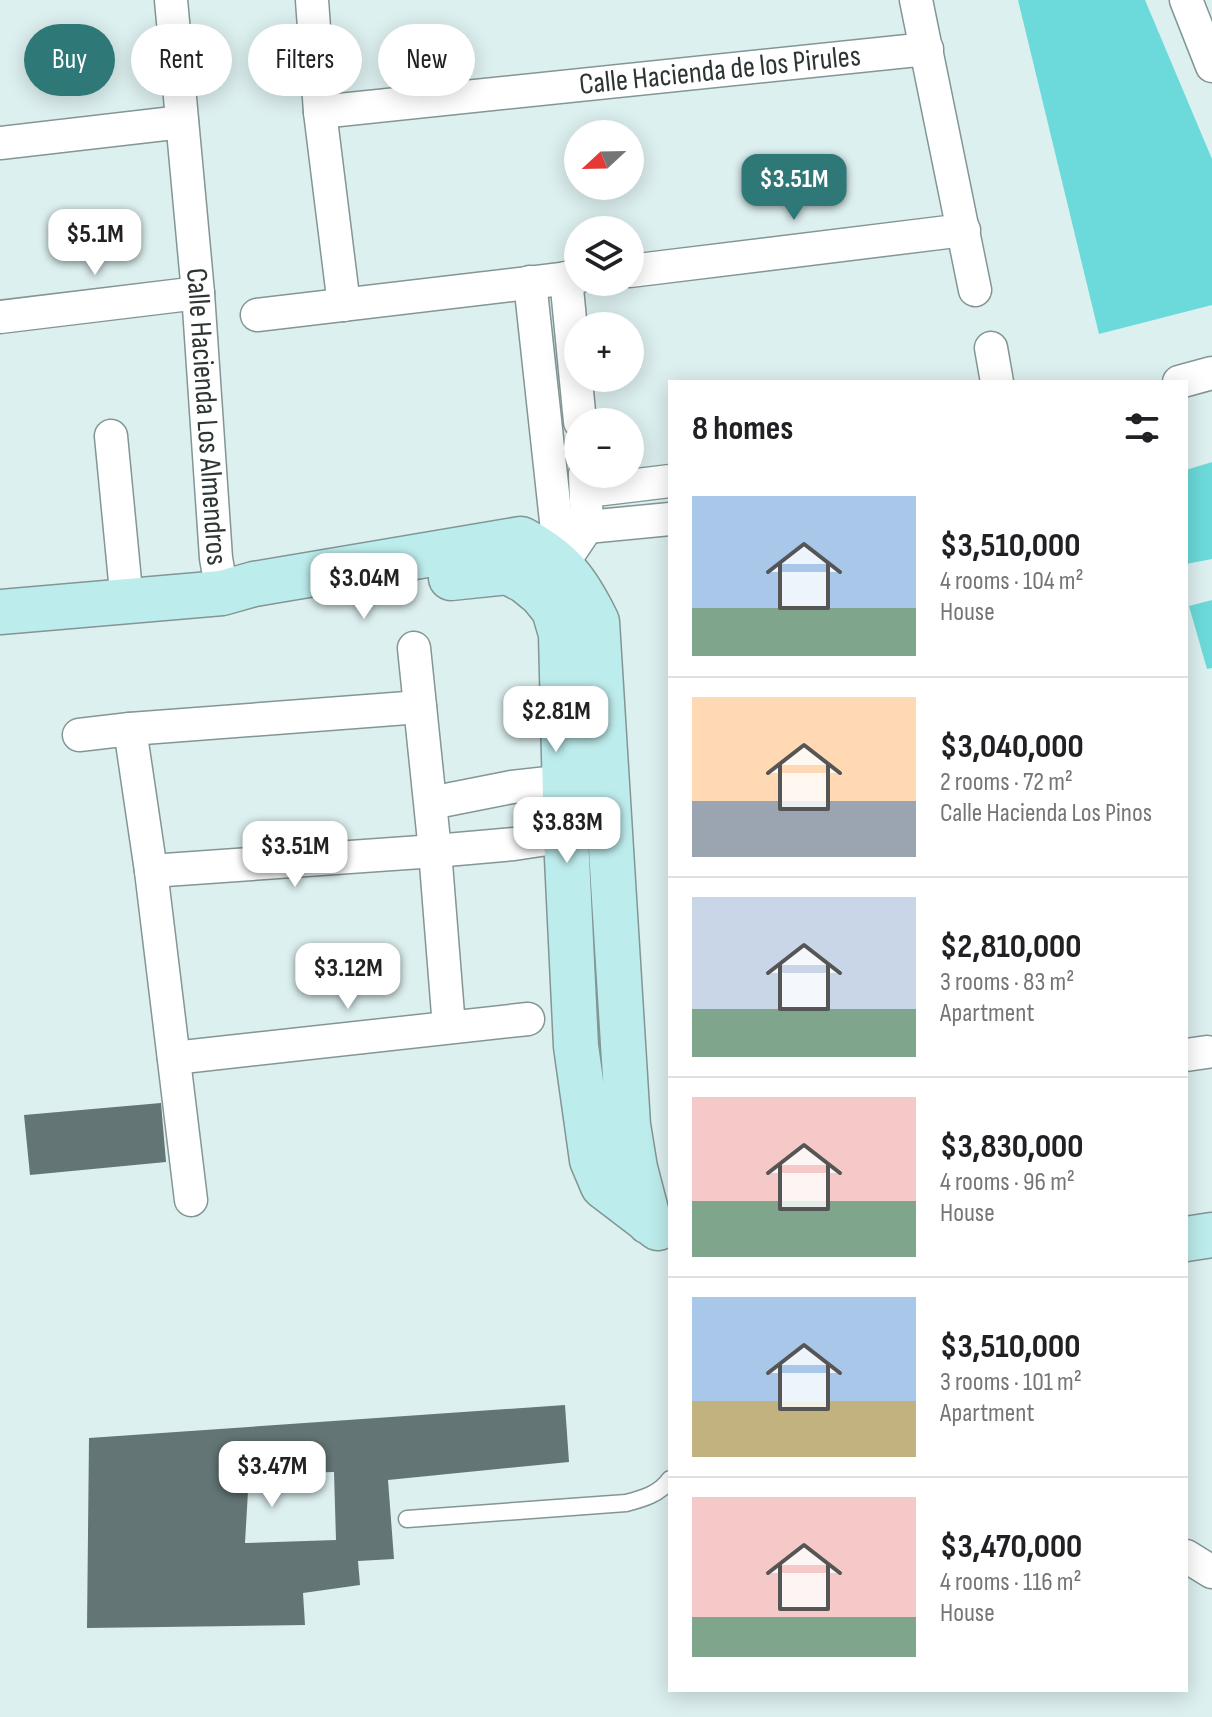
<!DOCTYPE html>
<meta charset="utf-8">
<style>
:root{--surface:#fff;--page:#f6f6f6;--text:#202124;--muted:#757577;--line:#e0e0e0;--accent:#2e7877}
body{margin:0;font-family:"Sofia Sans Condensed",sans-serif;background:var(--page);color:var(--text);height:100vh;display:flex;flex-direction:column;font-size:30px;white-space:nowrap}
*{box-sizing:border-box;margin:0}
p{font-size:26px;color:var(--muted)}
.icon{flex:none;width:44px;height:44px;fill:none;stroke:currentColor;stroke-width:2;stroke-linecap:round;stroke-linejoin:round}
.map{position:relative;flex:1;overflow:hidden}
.details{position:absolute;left:668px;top:380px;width:520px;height:1312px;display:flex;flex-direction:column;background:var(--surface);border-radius:0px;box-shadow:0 4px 20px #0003}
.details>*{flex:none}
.guide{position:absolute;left:24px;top:24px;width:524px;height:72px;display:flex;gap:16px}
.needle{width:52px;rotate:248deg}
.controls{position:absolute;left:564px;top:120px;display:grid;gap:16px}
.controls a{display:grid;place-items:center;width:80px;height:80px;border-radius:50%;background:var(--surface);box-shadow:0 4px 20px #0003;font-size:40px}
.price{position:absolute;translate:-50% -68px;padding:0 18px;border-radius:16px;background:#fff;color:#222;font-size:26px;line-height:52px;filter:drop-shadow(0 2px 4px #0008)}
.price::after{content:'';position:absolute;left:50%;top:48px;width:24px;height:18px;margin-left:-12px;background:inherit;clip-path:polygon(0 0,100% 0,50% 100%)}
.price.selected{background:var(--accent);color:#fff}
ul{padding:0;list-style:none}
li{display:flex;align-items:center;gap:24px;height:200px;padding:0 24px}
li+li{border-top:2px solid var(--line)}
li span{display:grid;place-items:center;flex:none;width:224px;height:160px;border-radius:0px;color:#555}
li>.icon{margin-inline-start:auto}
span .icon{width:96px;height:96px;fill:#fffc;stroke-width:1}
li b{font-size:34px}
h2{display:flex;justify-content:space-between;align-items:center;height:96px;padding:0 24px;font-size:34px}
.chip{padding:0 28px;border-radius:36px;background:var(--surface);box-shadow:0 4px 20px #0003;font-size:28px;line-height:72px}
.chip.selected{background:var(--accent);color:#fff}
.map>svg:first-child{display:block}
</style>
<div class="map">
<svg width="1212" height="1717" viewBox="0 0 1212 1717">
<rect width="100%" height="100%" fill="#dcf0ef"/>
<!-- green -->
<path fill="#6cdada" d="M1018 0H1145L1212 159V305L1099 334Z
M1212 462V559L1186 564V470Z
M1212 600V668L1207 669 1189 606Z"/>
<!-- building -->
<path fill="#647575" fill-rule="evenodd" d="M161 1103 166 1162 30 1175 24 1115Z
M565 1405 569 1462 388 1480 394 1559 358 1561 360 1585 303 1593 305 1625 87 1628 89 1438ZM334 1472 336 1540 245 1543 249 1474Z"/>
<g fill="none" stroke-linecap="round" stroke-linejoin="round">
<!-- service casing -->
<g stroke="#839595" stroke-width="19">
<path id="service" d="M407 1519 626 1503C642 1499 660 1494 670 1479"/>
</g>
<!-- minor casing -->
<g stroke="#839595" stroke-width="35">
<g id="minor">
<path id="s1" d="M171 0 198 293 216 558 222 593"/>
<path d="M312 0 320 112 344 305"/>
<path d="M916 0 975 290"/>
<path d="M1186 0 1212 66"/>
<path id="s2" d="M320 112 927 49"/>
<path d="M0 143 182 122"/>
<path d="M630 271 964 230"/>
<path d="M566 278 580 422"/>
<path d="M530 282 561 567"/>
<path d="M257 315 578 277"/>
<path d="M0 317 198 293"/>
<path d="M991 348 997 382"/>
<path d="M1179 382 1212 373"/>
<path d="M111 436 127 602"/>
<path d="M587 491 670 481"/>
<path d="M587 527 670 519"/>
<path d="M554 576 587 527 585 474"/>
<path d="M414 648 435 851 449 1027"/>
<path d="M130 729 151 871 191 1200"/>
<path d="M79 735 130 729 420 707"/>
<path d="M431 803 512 787 584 779"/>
<path d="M151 871 435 851 514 844 586 833"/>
<path d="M1186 1055 1207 1052"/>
<path d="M174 1058 528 1019"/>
<path d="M1186 1556 1212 1572"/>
</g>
</g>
<!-- secondary casing -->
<g stroke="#839595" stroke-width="47">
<path id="secondary" d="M451 578 508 572 525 581 541 594 554 610 561 634 566 837 576 1046 592 1160 603 1186 658 1228
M0 612 222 593 254 584 521 539C562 561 577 581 597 622L628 1125 635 1168 649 1222
M1186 1239 1212 1235"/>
</g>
<!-- service -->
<use href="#service" stroke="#fff" stroke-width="16"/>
<!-- minor -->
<use href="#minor" stroke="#fff" stroke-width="32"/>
<!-- secondary -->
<use href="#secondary" stroke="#bdecec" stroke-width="44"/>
</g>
<g text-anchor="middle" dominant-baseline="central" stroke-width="8" stroke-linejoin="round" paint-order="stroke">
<!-- street labels -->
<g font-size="30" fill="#2c3434" stroke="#e9fdfc">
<text stroke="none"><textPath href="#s2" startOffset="402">Calle Hacienda de los Pirules</textPath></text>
<text stroke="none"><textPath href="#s1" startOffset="418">Calle Hacienda Los Almendros</textPath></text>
</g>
</g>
</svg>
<div class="controls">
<a><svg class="needle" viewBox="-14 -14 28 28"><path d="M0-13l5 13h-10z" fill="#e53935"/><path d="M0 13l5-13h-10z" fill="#757577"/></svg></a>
<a><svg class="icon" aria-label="layers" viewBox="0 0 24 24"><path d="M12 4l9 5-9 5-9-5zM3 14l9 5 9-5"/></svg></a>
<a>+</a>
<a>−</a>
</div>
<b class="price selected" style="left:794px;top:222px">$3.51M</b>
<b class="price" style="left:95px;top:277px">$5.1M</b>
<b class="price" style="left:364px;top:621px">$3.04M</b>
<b class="price" style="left:556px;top:754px">$2.81M</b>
<b class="price" style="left:567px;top:865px">$3.83M</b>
<b class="price" style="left:295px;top:889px">$3.51M</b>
<b class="price" style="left:348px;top:1011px">$3.12M</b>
<b class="price" style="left:272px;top:1509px">$3.47M</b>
<div class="guide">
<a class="chip selected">Buy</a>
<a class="chip">Rent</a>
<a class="chip">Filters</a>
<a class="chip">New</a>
</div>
<section class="details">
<h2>8 homes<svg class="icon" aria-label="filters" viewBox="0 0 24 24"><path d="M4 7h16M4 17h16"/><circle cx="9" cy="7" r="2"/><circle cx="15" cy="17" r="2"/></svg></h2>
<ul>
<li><span style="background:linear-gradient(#a9c7e8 70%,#7fa58c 0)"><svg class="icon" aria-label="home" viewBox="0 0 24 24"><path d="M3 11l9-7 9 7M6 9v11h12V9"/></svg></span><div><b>$3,510,000</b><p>4 rooms · 104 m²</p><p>House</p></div></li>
<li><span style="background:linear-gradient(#ffd9b3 65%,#9aa5b1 0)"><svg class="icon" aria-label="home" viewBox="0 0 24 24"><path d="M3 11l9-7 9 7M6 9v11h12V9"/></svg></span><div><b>$3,040,000</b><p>2 rooms · 72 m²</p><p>Calle Hacienda Los Pinos</p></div></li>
<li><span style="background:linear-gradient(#c9d6e8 70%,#7fa58c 0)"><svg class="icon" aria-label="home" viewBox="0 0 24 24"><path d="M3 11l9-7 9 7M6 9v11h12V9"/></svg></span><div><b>$2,810,000</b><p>3 rooms · 83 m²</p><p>Apartment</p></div></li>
<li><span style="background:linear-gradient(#f6c9c9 65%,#7fa58c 0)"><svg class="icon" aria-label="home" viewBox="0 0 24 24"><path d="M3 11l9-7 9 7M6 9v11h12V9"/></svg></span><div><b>$3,830,000</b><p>4 rooms · 96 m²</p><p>House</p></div></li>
<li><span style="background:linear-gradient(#a9c7e8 65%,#c2b280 0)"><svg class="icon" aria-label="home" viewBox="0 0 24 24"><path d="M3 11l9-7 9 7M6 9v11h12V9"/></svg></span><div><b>$3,510,000</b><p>3 rooms · 101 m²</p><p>Apartment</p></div></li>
<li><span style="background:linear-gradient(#f6c9c9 75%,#7fa58c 0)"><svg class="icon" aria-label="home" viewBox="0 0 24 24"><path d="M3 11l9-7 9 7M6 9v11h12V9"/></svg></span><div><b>$3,470,000</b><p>4 rooms · 116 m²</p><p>House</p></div></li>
</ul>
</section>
</div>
